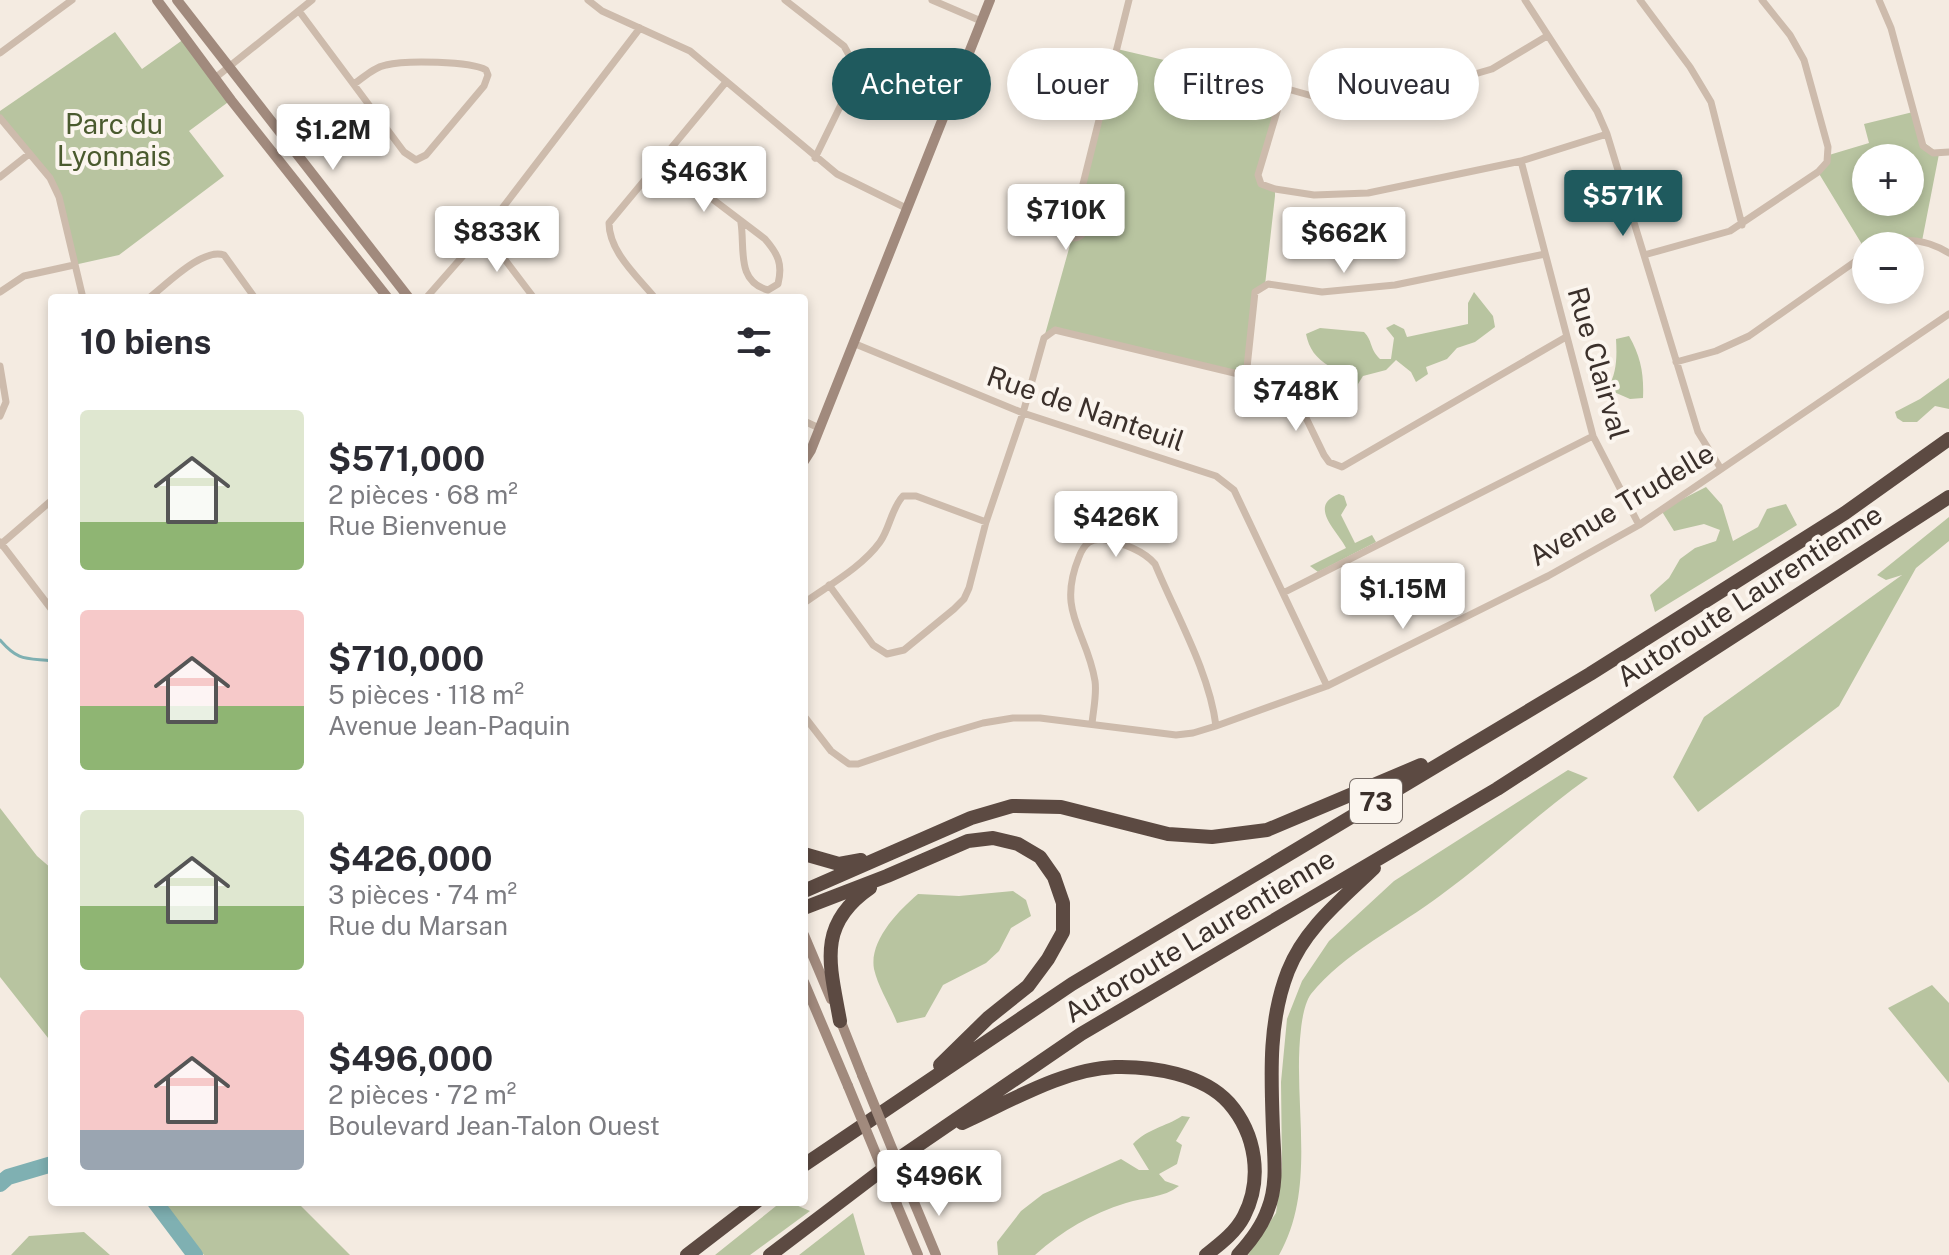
<!DOCTYPE html>
<html lang="fr">
<meta charset="utf-8">
<style>
:root{--surface:#fff;--page:#f2f2f3;--text:#2b2b33;--muted:#7c7c81;--accent:#1f5a5e}
body{margin:0;font-family:"Public Sans",sans-serif;background:var(--page);color:var(--text);height:100vh;display:flex;flex-direction:column;font-size:30px;white-space:nowrap}
*{box-sizing:border-box;margin:0}
p{font-size:26px;color:var(--muted)}
.icon{flex:none;width:44px;height:44px;fill:none;stroke:currentColor;stroke-width:2;stroke-linecap:round;stroke-linejoin:round}
.map{position:relative;flex:1;overflow:hidden}
.side{position:absolute;left:48px;top:294px;width:760px;height:912px;display:flex;flex-direction:column;background:var(--surface);border-radius:8px;box-shadow:0 4px 12px #0003}
.side>*{flex:none}
.hud{position:absolute;left:832px;top:48px;width:760px;height:72px;display:flex;gap:16px}
.tools{position:absolute;left:1852px;top:144px;display:grid;gap:16px}
.tools a{display:grid;place-items:center;width:72px;height:72px;border-radius:50%;background:var(--surface);box-shadow:0 4px 12px #0003;font-size:40px}
.price{position:absolute;translate:-50% -68px;padding:0 18px;border-radius:8px;background:#fff;color:#222;font-size:26px;line-height:52px;filter:drop-shadow(0 2px 4px #0008)}
.price::after{content:'';position:absolute;left:50%;top:48px;width:24px;height:18px;margin-left:-12px;background:inherit;clip-path:polygon(0 0,100% 0,50% 100%)}
.price.on{background:var(--accent);color:#fff}
ul{padding:0;list-style:none}
li{display:flex;align-items:center;gap:24px;height:200px;padding:0 32px}
li span{display:grid;place-items:center;flex:none;width:224px;height:160px;border-radius:8px;color:#555}
li>.icon{margin-inline-start:auto}
span .icon{width:96px;height:96px;fill:#fffc;stroke-width:1}
li b{font-size:34px}
h2{display:flex;justify-content:space-between;align-items:center;height:96px;padding:0 32px;font-size:34px}
.tag{padding:0 28px;border-radius:36px;background:var(--surface);box-shadow:0 4px 12px #0003;font-size:28px;line-height:72px}
.tag.on{background:var(--accent);color:#fff}
.map>svg:first-child{display:block}
</style>
<div class="map">
<svg width="1949" height="1255" viewBox="0 0 1949 1255">
<rect width="100%" height="100%" fill="#f4ebe1"/>
<!-- green -->
<path fill="#b8c4a0" fill-rule="evenodd" d="M115 32 142 69 184 39 231 100 189 131 224 176 119 255 74 265 59 196 50 178 0 118V111Z
M1117 49 1284 88 1258 175 1261 184 1275 189V196L1265 285 1255 292 1246 377 1059 330 1044 338 1070 245V237H1078L1085 229V220L1076 212Z
M1913 112 1921 140 1939 154 1922 241 1866 246V251L1818 172 1829 155 1869 143 1864 124ZM1866 158H1910V202H1866Z
M1474 292 1493 316 1495 327 1475 342 1457 348 1447 359 1426 367 1428 374 1416 382 1411 372 1396 360 1386 370 1363 376 1358 384 1354 409 1341 416 1337 409 1329 366C1316 358 1309 349 1306 334L1320 328 1364 332C1373 341 1369 348 1380 359H1391L1394 338 1386 328 1394 324 1404 329 1407 337 1468 324V303Z
M1629 336C1641 357 1644 374 1643 398L1630 399 1607 389C1617 374 1617 357 1616 339Z
M1949 378V409L1935 406 1917 422H1903L1897 418 1895 412 1920 399Z
M1706 487 1722 505 1733 541 1758 527 1767 509 1786 504 1797 525 1655 612 1650 595 1669 578 1680 559 1695 548 1716 541 1720 530 1704 524 1674 531 1661 510Z
M1339 494 1344 496 1347 505 1341 515 1355 543 1372 535 1376 542 1318 572 1310 566 1346 548C1338 531 1307 506 1339 494Z
M1949 517V541L1916 568 1839 706 1698 812 1673 777 1704 717 1902 575 1886 580 1877 575Z
M1568 770 1588 778C1537 814 1492 858 1441 895 1400 926 1344 953 1311 994 1305 1002 1302 1019 1301 1029 1292 1103 1318 1186 1279 1255H1248L1276 1213 1282 1168 1281 1082 1287 1019 1302 981 1329 941 1394 881Z
M0 808 37 856 52 869V1043L0 977Z
M1013 891 1026 900 1031 916 1011 928 999 951 986 963 943 985 925 1017 897 1023C890 1005 878 987 874 969 869 941 898 911 918 894L959 896Z
M1932 985 1949 1003V1083L1888 1008Z
M1182 1116 1190 1117 1176 1141 1182 1145 1177 1164 1159 1174 1165 1181 1179 1186C1163 1198 1145 1197 1126 1203 1091 1214 1063 1230 1035 1255H998L997 1242 1021 1211 1043 1194 1121 1159 1139 1170H1149L1133 1144C1147 1129 1165 1127 1182 1116Z
M155 1202H297L350 1255H204Z
M781 1202H789L810 1211 750 1255H715Z
M853 1213 865 1255H799Z
M84 1232 110 1255H11L29 1236Z"/>
<g fill="none" stroke-linecap="round" stroke-linejoin="round">
<!-- stream -->
<path stroke="#7fb0b2" stroke-width="3" d="M0 640C19 662 26 658 52 661"/>
<!-- river -->
<path stroke="#7fb0b2" stroke-width="16" d="M0 1184 8 1177 52 1164
M155 1202 195 1255"/>
<!-- street -->
<path stroke="#cdbbac" stroke-width="7" d="M588 0 602 11 690 51 837 174 906 208
M785 0 844 46 854 64 853 80 815 158
M932 0 981 21
M1525 0 1597 111 1607 134 1698 432 1721 469
M1640 0 1690 67 1711 102 1742 225
M1879 0 1891 28 1923 146 1933 153 1949 152
M299 11 404 152 416 160 426 155 484 86 488 75 486 70C471 61 405 60 386 65 374 67 364 77 354 84
M1547 36 1492 69 1444 83 1337 98 1316 97 1284 88 1258 175 1261 184 1275 189 1314 195 1368 193 1521 161 1607 134
M0 53 72 0
M215 78 312 0
M0 118 50 178 59 197 83 298
M661 160 765 239C778 254 783 264 778 284L768 290C736 282 745 248 741 223
M1521 161 1593 436 1639 525
M0 177 29 154
M1076 212 1129 0
M1060 225a13 13 0 1 1 26 0a13 13 0 1 1-26 0Z
M484 232 534 298
M1881 246C1904 236 1928 240 1949 253
M1644 255 1730 231 1818 172 1827 162 1828 147 1804 60 1790 35 1762 0
M0 292 24 276 74 265
M149 298C166 285 203 247 224 255L255 298
M426 298 484 232 640 28
M655 298C638 277 609 252 609 223L726 82
M853 343 1023 413 1216 476 1234 490 1327 686
M1676 362 1716 351 1749 336 1866 254
M0 366 6 402 0 416
M1246 377 1255 292 1268 284 1322 292 1395 285 1545 254
M804 421 819 428
M0 542 52 610
M0 545 52 500
M829 585 873 645 887 654 904 650 954 609 964 599 969 588 986 522 1023 413 1044 338 1055 330 1284 385 1293 391 1324 455 1329 462 1342 467 1566 337
M1283 593 1593 436
M804 603C829 585 862 567 880 542 890 528 891 509 903 496H916L986 522
M804 716 831 751 849 764H858L939 736 983 723 1013 718H1040L1176 735 1193 733 1216 726 1327 686 1548 576 1639 525 1949 314
M1092 724C1093 711 1097 695 1095 681 1087 631 1056 613 1079 557 1084 544 1091 537 1106 540 1123 543 1144 551 1155 564 1176 615 1209 671 1216 726"/>
<!-- secondary -->
<path stroke="#a18a7d" stroke-width="10" d="M157 0 231 100 388 298
M177 0 409 298
M804 461 811 450 990 0
M804 935 831 999
M804 982 848 1086
M839 1017 862 1075
M911 1195 936 1255
M897 1205 918 1255"/>
<!-- highway -->
<path stroke="#5c4a42" stroke-width="14" d="M804 854 839 864 861 860
M804 891 971 818 1012 806 1061 807 1168 834 1212 837 1267 830 1421 765
M804 908 887 876 968 841 993 838 1018 844 1040 857 1054 877 1063 903V932L1048 959 1028 986 988 1018 940 1065
M840 1021C830 965 816 925 870 888
M962 1123C1009 1102 1063 1069 1115 1067 1152 1066 1203 1074 1229 1103 1256 1134 1263 1179 1244 1216 1236 1232 1220 1244 1206 1255
M804 1165 1072 984 1590 674 1845 513 1949 439
M687 1255 756 1202
M770 1255 882 1170 1081 1034 1497 789 1949 497
M1238 1255C1251 1241 1262 1227 1268 1209 1278 1184 1274 1156 1273 1130 1271 1076 1268 1022 1288 971 1305 928 1341 900 1374 868"/>
<!-- secondary-bridge -->
<path stroke="#a18a7d" stroke-width="10" d="M862 1075 911 1195
M848 1086 897 1205"/>
</g>
<g text-anchor="middle" dominant-baseline="central" stroke-width="8" stroke-linejoin="round" paint-order="stroke">
<!-- shield labels -->
<rect fill="#fbf5ee" stroke="#756b66" stroke-width="2" x="1350" y="779" width="52" height="44" rx="6"/>
<g font-size="26" font-weight="bold" fill="#3b302b">
<text x="1376" y="801">73</text>
</g>
<!-- park labels -->
<g font-size="28" fill="#4a5a2e" stroke="#fbf5ee">
<text x="114" y="123">Parc du<tspan x="114" dy="32">Lyonnais</tspan></text>
</g>
<!-- street labels -->
<g font-size="28" fill="#3b302b" stroke="#fbf5ee">
<text transform="translate(1599 363) rotate(74)">Rue Clairval</text>
<text transform="translate(1086 408) rotate(19)">Rue de Nanteuil</text>
<text transform="translate(1621 504) rotate(-31)">Avenue Trudelle</text>
<text transform="translate(1749 595) rotate(-33)">Autoroute Laurentienne</text>
<text transform="translate(1199 935) rotate(-31)">Autoroute Laurentienne</text>
</g>
</g>
</svg>
<div class="tools">
<a>+</a>
<a>−</a>
</div>
<b class="price" style="left:333px;top:172px">$1.2M</b>
<b class="price" style="left:704px;top:214px">$463K</b>
<b class="price on" style="left:1623px;top:238px">$571K</b>
<b class="price" style="left:1066px;top:252px">$710K</b>
<b class="price" style="left:497px;top:274px">$833K</b>
<b class="price" style="left:1344px;top:275px">$662K</b>
<b class="price" style="left:1296px;top:433px">$748K</b>
<b class="price" style="left:1116px;top:559px">$426K</b>
<b class="price" style="left:1403px;top:631px">$1.15M</b>
<b class="price" style="left:939px;top:1218px">$496K</b>
<div class="hud">
<a class="tag on">Acheter</a>
<a class="tag">Louer</a>
<a class="tag">Filtres</a>
<a class="tag">Nouveau</a>
</div>
<section class="side">
<h2>10 biens<svg class="icon" aria-label="filters" viewBox="0 0 24 24"><path d="M4 7h16M4 17h16"/><circle cx="9" cy="7" r="2"/><circle cx="15" cy="17" r="2"/></svg></h2>
<ul>
<li><span style="background:linear-gradient(#dfe7d0 70%,#8fb573 0)"><svg class="icon" aria-label="home" viewBox="0 0 24 24"><path d="M3 11l9-7 9 7M6 9v11h12V9"/></svg></span><div><b>$571,000</b><p>2 pièces · 68 m²</p><p>Rue Bienvenue</p></div></li>
<li><span style="background:linear-gradient(#f6c9c9 60%,#8fb573 0)"><svg class="icon" aria-label="home" viewBox="0 0 24 24"><path d="M3 11l9-7 9 7M6 9v11h12V9"/></svg></span><div><b>$710,000</b><p>5 pièces · 118 m²</p><p>Avenue Jean-Paquin</p></div></li>
<li><span style="background:linear-gradient(#dfe7d0 60%,#8fb573 0)"><svg class="icon" aria-label="home" viewBox="0 0 24 24"><path d="M3 11l9-7 9 7M6 9v11h12V9"/></svg></span><div><b>$426,000</b><p>3 pièces · 74 m²</p><p>Rue du Marsan</p></div></li>
<li><span style="background:linear-gradient(#f6c9c9 75%,#9aa5b1 0)"><svg class="icon" aria-label="home" viewBox="0 0 24 24"><path d="M3 11l9-7 9 7M6 9v11h12V9"/></svg></span><div><b>$496,000</b><p>2 pièces · 72 m²</p><p>Boulevard Jean-Talon Ouest</p></div></li>
</ul>
</section>
</div>
